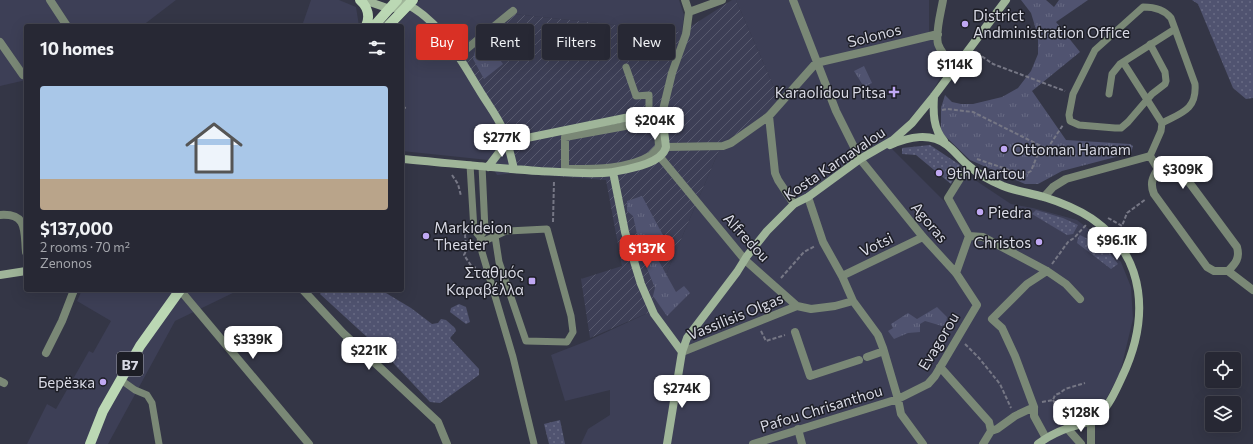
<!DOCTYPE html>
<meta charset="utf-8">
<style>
:root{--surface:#272834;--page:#333440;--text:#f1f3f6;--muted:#a4a6ac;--line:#43444f;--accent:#d93025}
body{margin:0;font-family:Commissioner,sans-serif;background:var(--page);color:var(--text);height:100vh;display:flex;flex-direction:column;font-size:15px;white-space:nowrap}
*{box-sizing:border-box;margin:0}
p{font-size:13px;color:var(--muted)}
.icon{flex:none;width:22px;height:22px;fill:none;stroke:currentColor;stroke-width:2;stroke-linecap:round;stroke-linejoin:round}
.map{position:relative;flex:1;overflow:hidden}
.sheet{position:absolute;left:24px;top:24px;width:380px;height:268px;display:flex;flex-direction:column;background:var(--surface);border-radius:4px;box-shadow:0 4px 16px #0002,0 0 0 1px var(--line)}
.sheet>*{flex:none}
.banner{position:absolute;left:416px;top:24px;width:380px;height:36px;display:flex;gap:8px}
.fabs{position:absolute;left:1205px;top:352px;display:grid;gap:8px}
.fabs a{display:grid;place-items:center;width:36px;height:36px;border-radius:4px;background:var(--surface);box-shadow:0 4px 16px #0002,0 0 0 1px var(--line);font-size:20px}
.price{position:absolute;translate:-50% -34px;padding:0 9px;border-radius:8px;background:#fff;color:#222;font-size:13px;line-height:26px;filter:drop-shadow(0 1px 2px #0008)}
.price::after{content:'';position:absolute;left:50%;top:24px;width:12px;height:9px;margin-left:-6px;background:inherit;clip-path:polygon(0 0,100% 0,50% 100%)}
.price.on{background:var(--accent);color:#fff}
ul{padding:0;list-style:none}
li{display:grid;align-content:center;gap:8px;height:212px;padding:0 16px}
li+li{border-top:1px solid var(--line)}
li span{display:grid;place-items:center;height:124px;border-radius:4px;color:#555}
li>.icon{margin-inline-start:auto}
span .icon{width:72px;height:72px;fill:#fffc;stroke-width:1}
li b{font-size:17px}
h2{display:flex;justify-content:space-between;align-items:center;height:48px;padding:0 16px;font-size:17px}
.pill{padding:0 14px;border-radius:4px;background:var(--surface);box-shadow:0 4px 16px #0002,0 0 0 1px var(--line);font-size:14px;line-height:36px}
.pill.on{background:var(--accent);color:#fff}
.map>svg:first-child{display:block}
</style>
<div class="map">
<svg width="1253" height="444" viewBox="0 0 1253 444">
<defs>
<pattern id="industrial-furrows" width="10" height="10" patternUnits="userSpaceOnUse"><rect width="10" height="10" fill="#3d3f56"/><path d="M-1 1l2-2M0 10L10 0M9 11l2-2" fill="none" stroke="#585a6e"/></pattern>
<pattern id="grass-dots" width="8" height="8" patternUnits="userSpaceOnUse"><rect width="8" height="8" fill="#505370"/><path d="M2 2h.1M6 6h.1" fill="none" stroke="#686b84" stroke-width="1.8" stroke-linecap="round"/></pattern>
<pattern id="park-tufts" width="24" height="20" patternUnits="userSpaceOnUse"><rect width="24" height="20" fill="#505370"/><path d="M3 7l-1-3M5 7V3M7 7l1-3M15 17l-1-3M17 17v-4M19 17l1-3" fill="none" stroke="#686b84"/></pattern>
</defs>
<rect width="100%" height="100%" fill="#343646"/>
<!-- built -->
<path fill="#3d3f56" d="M0 0H176L142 26H26V80L0 86Z
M311 0H339L356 7 359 26H302Z
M420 0H679L684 15 682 32 503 13 501 132 514 173 497 175 488 160 402 151V26H396Z
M736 0H929V31L945 69 930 96 896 134 885 142 947 204 966 174 1011 204 1033 208 1077 220 1094 233 1121 262 1131 287 1133 319 1120 373 1104 403 1085 419 1064 426 1076 444H581L588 429 610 415V390L565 401 551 355 587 341 650 312 723 141 761 122 780 101Z
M82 290H239L175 321 108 444H27L47 404 56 409 89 351 93 353 111 321 77 301Z"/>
<!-- industrial -->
<path fill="url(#industrial-furrows)" d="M732 0H736L780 101 761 122 723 141 650 312 590 338 581 279 622 266 606 180 514 173 501 132 453 54 503 13 682 32Z"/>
<!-- grass -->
<path fill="url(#grass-dots)" d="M1192 0H1253V98L1246 99 1233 88 1198 4Z
M930 145 960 165 951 184 916 155 902 154V148Z
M1036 210 1063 218 1078 225 1073 234 1067 235 1032 214Z
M1080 235 1088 239 1093 235 1100 240 1118 264 1111 269 1077 243 1078 238Z
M323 290H381L411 308 432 324 438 323 441 319 446 320 455 328 456 331 450 338 479 369V375L440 403 430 402 380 349 320 294Z
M459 304 466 307 470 322 466 324 450 312 451 308Z
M560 420 565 444H549L544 424Z"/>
<!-- park -->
<path fill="url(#park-tufts)" d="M1021 0H1046L1054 7 1059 0H1088L1056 22 1080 52 1032 91 1066 140 1130 144 1133 146 1131 153 1062 171 1038 184H1025L970 160 941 132V108L945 95 952 102 961 104H973L1002 97 1018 88 1031 71 1038 54V36L1031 13Z
M487 42 503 64 484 79 473 59 475 51Z
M864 66 872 83 864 87 854 71Z
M642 196 665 239 651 247 676 292 684 286 690 293 667 316 653 296 655 288 642 256 633 216 627 211V201Z
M937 307 947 317 946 324 942 326 925 321 920 324V332L908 333 894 339 888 331 893 328 891 324 908 313 917 319Z"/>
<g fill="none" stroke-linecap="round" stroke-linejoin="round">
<!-- path -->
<path stroke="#767785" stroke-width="2" stroke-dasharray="4 2" stroke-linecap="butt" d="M977 53 993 64 1065 91
M402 107 406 108
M942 110 947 109 973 112 1047 149 1063 125
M977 159 1024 175 1031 171 1041 146
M452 175 458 184 461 196
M1108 218 1122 226 1127 213 1146 199
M553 222 554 181
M465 234 466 251 464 255 472 267 477 268
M1052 264 1068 242 1074 238 1086 225
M781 278 804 252 815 246
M761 331 766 341 785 335
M965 344 979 358 1000 384 1011 408
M1053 400 1064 420
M1042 402 1053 400 1055 395 1060 393 1065 389 1085 383"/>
<!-- lane -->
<path stroke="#7a8876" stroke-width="7" d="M1150 44 1165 72 1166 81 1165 84 1152 94 1128 122 1121 128H1115L1079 125 1070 121 1069 115 1073 94 1095 50 1143 7C1154 7 1164 9 1171 18L1195 84C1197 110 1181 113 1162 123
M1123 62 1162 123 1161 131 1150 156
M626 67 636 96 649 95V113
M1109 94 1112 74 1120 64 1175 29
M470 165 474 230 480 237 482 252 513 357 534 444
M480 237 485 230 482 166
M480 243 506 231 547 229 571 316 573 332 567 342 526 341 499 262 495 236
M121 380 135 390 147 395 152 403 159 444"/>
<!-- street -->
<path stroke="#7a8876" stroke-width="8" d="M50 0 67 26
M943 0C941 12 935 33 938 44 941 53 949 61 955 67
M689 12 722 0
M0 42 23 75
M458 56 513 11
M662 114 672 73 686 34 689 12 685 0
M769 116 775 173 778 180 794 204
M647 122 658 129 659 147C656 150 653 154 650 156 627 170 591 169 565 169V137Z
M666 147 723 146 731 143 769 116 816 63 872 50 938 34
M660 157 745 260 797 306 811 309 835 306 853 301
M1158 169C1167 169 1175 169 1183 174L1237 247C1240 258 1236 263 1228 271H1214L1207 267 1154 194C1150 184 1152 178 1158 169Z
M808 197 823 242 842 276 853 301 878 335 883 348 898 399 901 414 923 444
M1044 197 1053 187 1066 179 1150 156 1158 169
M0 215C28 213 24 231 26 252
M969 236 983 237 1047 271 1066 284 1080 299
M1228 271 1253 290
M956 273 969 236 948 198 968 166
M842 276 923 237
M180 290 309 444
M303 290 343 333 438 422 447 444
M795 332 810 376 859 360
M682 352 797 306
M46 353 62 321 74 290
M867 357 884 351
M940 367 989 422 991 431
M0 381 4 383
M1067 428 1081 444
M798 429 802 444
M1046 438 1034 416V407L1015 356 1002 328 992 319 1027 284 1047 271
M753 444 898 399 928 384 935 376 977 305 956 273 923 237 860 159 836 111 793 0
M983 444 991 431 997 429 1015 416 1034 407
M1091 444V420"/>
<!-- secondary -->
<path stroke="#9fb599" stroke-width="8" d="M364 0 390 9 409 4
M397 0C439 15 461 61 483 96 490 107 499 119 503 130 508 143 511 156 514 169
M934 96C933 112 933 129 944 141
M890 145C909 137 930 132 947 145 955 151 961 160 969 166 979 175 991 181 1003 186 1016 191 1030 193 1044 197 1060 202 1077 209 1091 218 1148 257 1149 320 1122 377 1116 390 1109 406 1098 416 1090 423 1078 425 1068 428 1057 432 1047 437 1038 444
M402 159C448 163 494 168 539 171 561 172 592 175 613 172 628 169 662 164 666 147L662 114 649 113 507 142
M488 167 507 142
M613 172 625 232 641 284 654 314 682 352
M0 275 26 271
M667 444 682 352 687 338 737 272 747 256 767 231 794 204 808 197 860 159 893 140 912 123 934 96 1006 0"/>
<!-- primary -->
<path stroke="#bbd8b4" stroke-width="10" d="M360 0C368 7 370 17 366 26
M374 26 397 0
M388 26 413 0
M90 444 103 411 140 346 180 290"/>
</g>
<!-- markers -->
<g fill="#c0a8f3" stroke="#1d1e26" stroke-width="1.5">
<circle cx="965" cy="24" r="4"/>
<path d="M892 86h4v4h4v4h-4v4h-4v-4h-4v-4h4z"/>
<circle cx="1004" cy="149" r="4"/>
<circle cx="939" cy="173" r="4"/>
<circle cx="980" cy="212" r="4"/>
<circle cx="426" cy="236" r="4"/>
<circle cx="1039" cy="242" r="4"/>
<rect x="528" y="277" width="8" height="8" rx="2"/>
<circle cx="103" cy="382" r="4"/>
</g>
<g text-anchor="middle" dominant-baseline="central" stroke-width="3" stroke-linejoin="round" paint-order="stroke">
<!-- shield labels -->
<rect fill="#1d1e26" stroke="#a0a1ab" stroke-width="1" x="117" y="352" width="26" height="24" rx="3"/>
<g font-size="14" font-weight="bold" fill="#d8d9e4">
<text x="130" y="364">B7</text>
</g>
<!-- poi labels -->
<g font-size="15" fill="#d8d9e4" stroke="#1d1e26" text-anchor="start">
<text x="973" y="15">District<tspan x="973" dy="17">Andministration Office</tspan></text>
<text x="886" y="92" text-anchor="end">Karaolidou Pitsa</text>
<text x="1012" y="149">Ottoman Hamam</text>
<text x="947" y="173">9th Martou</text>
<text x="988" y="212">Piedra</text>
<text x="434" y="227">Markideion<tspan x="434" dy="17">Theater</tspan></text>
<text x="1031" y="242" text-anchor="end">Christos</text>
<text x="524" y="272" text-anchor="end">Σταθμός<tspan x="524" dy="17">Καραβέλλα</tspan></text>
<text x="95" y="382" text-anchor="end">Берёзка</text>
</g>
<!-- street labels -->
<g font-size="15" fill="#d8d9e4" stroke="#1d1e26">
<text transform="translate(874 35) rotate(-14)">Solonos</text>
<text transform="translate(834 163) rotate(-34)">Kosta Karnavalou</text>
<text transform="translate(930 222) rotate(50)">Agoras</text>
<text transform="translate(747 237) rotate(47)">Alfredou</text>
<text transform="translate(876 244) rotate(-26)">Votsi</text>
<text transform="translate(735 316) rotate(-22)">Vassilisis Olgas</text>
<text transform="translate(938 341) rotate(-59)">Evagorou</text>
<text transform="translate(821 408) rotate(-17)">Pafou Chrisanthou</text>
</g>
</g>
</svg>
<div class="fabs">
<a><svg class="icon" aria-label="locate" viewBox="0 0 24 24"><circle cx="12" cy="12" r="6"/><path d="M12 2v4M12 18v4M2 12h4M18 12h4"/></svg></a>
<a><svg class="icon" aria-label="layers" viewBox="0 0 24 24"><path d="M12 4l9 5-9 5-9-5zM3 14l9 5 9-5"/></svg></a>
</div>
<b class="price" style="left:955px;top:85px">$114K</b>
<b class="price" style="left:655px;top:141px">$204K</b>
<b class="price" style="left:502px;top:158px">$277K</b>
<b class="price" style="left:1183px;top:190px">$309K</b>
<b class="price" style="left:1117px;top:261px">$96.1K</b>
<b class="price on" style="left:647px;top:269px">$137K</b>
<b class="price" style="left:253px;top:360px">$339K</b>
<b class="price" style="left:369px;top:371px">$221K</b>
<b class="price" style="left:682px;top:409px">$274K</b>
<b class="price" style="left:1081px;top:433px">$128K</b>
<div class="banner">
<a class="pill on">Buy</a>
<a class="pill">Rent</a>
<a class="pill">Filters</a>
<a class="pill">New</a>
</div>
<section class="sheet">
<h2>10 homes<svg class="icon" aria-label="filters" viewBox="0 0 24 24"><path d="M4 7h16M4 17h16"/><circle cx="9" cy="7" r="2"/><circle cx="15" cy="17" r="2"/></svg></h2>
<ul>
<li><span style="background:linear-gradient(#a9c7e8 75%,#b9a48a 0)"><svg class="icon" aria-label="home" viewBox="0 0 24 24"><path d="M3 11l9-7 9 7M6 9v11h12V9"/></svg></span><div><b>$137,000</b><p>2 rooms · 70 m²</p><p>Zenonos</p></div></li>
</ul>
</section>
</div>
